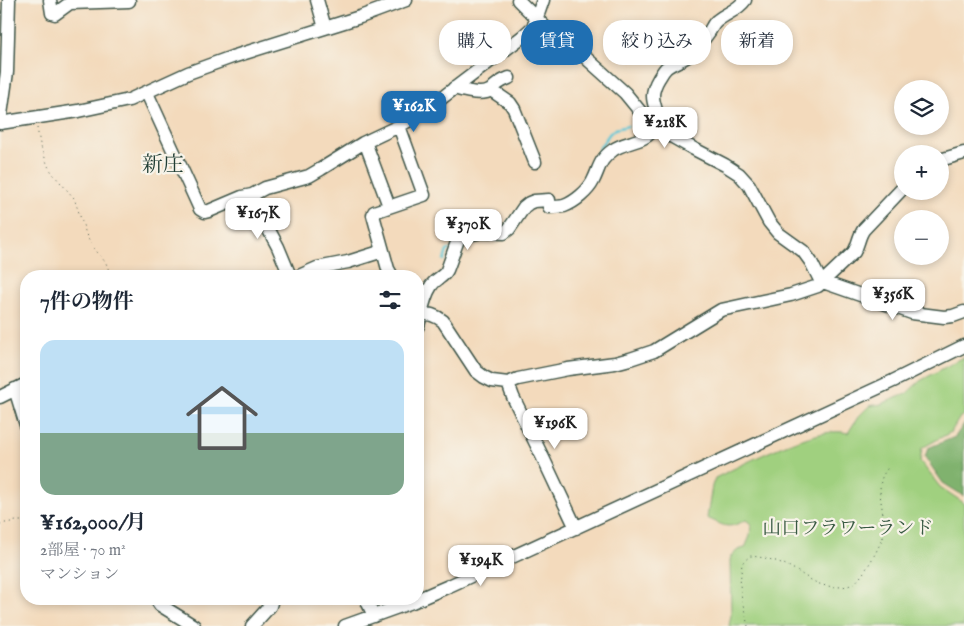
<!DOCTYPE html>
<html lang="ja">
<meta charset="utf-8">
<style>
:root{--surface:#fff;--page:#f6f6f7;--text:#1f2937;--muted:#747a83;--accent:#1f6fb2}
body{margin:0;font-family:"IM FELL English","Noto Serif JP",serif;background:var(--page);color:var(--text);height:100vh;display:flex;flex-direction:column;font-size:19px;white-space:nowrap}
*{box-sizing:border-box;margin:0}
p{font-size:16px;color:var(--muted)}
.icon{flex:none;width:28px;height:28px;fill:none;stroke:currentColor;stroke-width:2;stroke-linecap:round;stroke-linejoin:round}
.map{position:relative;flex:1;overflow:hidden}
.drawer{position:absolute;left:20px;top:270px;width:404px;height:335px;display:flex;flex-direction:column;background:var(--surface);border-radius:20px;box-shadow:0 2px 8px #0003}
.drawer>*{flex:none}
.top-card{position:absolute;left:439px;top:20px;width:450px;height:45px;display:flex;gap:10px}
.fabs{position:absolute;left:894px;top:80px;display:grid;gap:10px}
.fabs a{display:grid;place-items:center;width:55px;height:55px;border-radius:50%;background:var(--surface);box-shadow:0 2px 8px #0003;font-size:25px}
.price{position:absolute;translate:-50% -42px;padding:0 11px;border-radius:10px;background:#fff;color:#222;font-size:16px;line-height:32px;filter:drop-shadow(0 1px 2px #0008)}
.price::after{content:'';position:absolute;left:50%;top:30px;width:15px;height:11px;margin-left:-8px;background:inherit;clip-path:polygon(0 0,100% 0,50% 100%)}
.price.on{background:var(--accent);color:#fff}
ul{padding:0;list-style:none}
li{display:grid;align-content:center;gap:10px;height:265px;padding:0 20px}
li span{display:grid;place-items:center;height:155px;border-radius:15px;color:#555}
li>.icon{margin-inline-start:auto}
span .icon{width:90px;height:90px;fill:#fffc;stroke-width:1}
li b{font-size:21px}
h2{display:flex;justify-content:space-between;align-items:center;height:60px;padding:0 20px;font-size:21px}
.chip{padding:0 18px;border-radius:20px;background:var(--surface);box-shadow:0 2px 8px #0003;font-size:18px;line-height:45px}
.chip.on{background:var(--accent);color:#fff}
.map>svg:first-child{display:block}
</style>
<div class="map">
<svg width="964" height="626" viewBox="0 0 964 626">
<rect width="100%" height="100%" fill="#f7f3e8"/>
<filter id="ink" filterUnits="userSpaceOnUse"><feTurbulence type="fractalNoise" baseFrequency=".02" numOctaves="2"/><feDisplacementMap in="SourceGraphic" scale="10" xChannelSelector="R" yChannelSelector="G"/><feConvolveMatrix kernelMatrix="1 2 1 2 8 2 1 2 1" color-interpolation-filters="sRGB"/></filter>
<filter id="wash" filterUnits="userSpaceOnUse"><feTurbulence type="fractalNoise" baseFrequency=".0096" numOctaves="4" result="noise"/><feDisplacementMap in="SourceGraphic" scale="20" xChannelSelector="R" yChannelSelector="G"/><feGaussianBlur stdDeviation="1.12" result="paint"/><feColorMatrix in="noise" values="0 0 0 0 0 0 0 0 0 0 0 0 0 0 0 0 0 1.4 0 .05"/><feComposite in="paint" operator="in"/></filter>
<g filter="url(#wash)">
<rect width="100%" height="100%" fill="#f3dabc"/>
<!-- green -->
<path fill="#a0d07f" stroke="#60865a" d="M964 357V415L960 417 951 432 922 448 920 461 940 487 964 503V626H729L731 615 730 561 731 556 738 550 745 548 750 536 751 524 746 520C726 530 726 526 707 518L712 486 715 478C744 464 818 424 848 433L858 417 869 406 881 404 906 394 920 381 951 364Z"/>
<!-- forest -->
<path fill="#80b26e" stroke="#507851" d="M964 424V496L943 483 925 457 928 448 955 437Z"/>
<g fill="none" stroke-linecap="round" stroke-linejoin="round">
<!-- stream -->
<path stroke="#5dc8d7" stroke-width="2.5" d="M578 190 590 172 600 147 610 133 615 129 628 126
M444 260 447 251 449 250"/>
</g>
</g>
<g filter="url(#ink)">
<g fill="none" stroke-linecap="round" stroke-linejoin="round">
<!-- minor casing -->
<g stroke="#3f5548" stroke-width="15">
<path id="minor" d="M50 0 52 13 55 14 70 3 129 1
M317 0 325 28
M518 0 546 28 576 49 625 93 643 115 655 127 694 149 725 165 739 174 749 185 769 222 778 233 803 251 811 262 819 278 823 282 912 313 944 317 953 316 964 312
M454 88C464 91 483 96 491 90L510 103 514 109 535 162
M491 90C496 84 501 81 509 78
M147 93 200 209 205 212 209 211 242 197 252 195 265 188 309 176 321 169 363 143 399 126 422 113 522 37 533 27 536 20 543 0
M0 122 7 72 9 0
M0 123 78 111 129 100 188 73 232 57 360 17 406 0
M363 143 367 147 389 206
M940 160 964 153
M252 195 255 204 278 247 290 276
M299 276 317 268 348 262 383 251
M392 276 388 269 373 215 374 212 424 195 399 126
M418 313C428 314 434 314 443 321L476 371 484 377 492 381 508 383 518 379 568 369 615 363 630 359 654 351 721 310 791 295 818 286 854 252C859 244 858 237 864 229L902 189
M418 326C422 312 423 298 431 286 435 279 444 277 447 270 451 260 454 250 458 240L460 238 471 234 482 232 504 233 509 229 524 207 529 203 534 201 549 200V207C554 207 559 207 564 206 575 202 588 191 593 181 600 167 599 160 613 150 625 141 645 143 653 129 662 115 653 108 653 96 653 89 656 83 659 78 661 75 663 71 666 68 673 62 684 60 692 53 698 47 704 39 709 32 712 28 713 23 718 20 727 13 738 10 745 0
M508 383 513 397 544 460 576 528
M15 389 26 425
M0 397 26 384
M156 599 160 605 194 626
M366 599 374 616
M252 626 270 606 272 599
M345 626 412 602 449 586 893 381 964 346"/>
</g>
<!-- path -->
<path stroke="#3f5548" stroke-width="1" stroke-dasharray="1 4" stroke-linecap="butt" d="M37 128 40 144 48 166 53 174 74 198 87 237 93 247 106 263 111 276
M0 524 16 521H26
M748 626 742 600 740 585 742 563 750 556C762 557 775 560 786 565 799 571 813 584 827 586 835 587 845 588 853 584 863 578 882 544 884 532 886 513 875 493 883 475 885 472 887 469 889 466"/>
<!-- minor -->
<use href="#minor" stroke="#fff" stroke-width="12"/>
</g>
</g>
<g text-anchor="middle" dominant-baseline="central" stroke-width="4.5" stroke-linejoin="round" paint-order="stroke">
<!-- park labels -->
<g font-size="19" fill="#395a43" stroke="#f7f3e8">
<text x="848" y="529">山口フラワーランド</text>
</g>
<!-- quarter labels -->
<g font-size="21" fill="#1f3d34" stroke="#f7f3e8">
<text x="163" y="165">新庄</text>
</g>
</g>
</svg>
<div class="fabs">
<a><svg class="icon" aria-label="layers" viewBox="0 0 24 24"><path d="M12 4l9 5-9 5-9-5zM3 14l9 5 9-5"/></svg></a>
<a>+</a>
<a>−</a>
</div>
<b class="price on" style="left:414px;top:133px">¥162K</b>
<b class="price" style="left:665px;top:149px">¥218K</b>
<b class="price" style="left:258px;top:240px">¥167K</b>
<b class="price" style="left:468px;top:251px">¥370K</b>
<b class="price" style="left:893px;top:321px">¥356K</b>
<b class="price" style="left:555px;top:450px">¥196K</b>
<b class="price" style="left:481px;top:587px">¥194K</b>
<div class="top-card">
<a class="chip">購入</a>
<a class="chip on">賃貸</a>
<a class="chip">絞り込み</a>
<a class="chip">新着</a>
</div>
<section class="drawer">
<h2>7件の物件<svg class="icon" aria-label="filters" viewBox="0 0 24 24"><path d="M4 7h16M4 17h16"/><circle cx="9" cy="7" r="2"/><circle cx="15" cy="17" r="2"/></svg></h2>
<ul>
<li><span style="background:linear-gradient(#bfe0f5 60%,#7fa58c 0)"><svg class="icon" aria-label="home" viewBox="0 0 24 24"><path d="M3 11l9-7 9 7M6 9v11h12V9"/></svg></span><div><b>¥162,000/月</b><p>2部屋 · 70 m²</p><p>マンション</p></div></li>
</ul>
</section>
</div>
